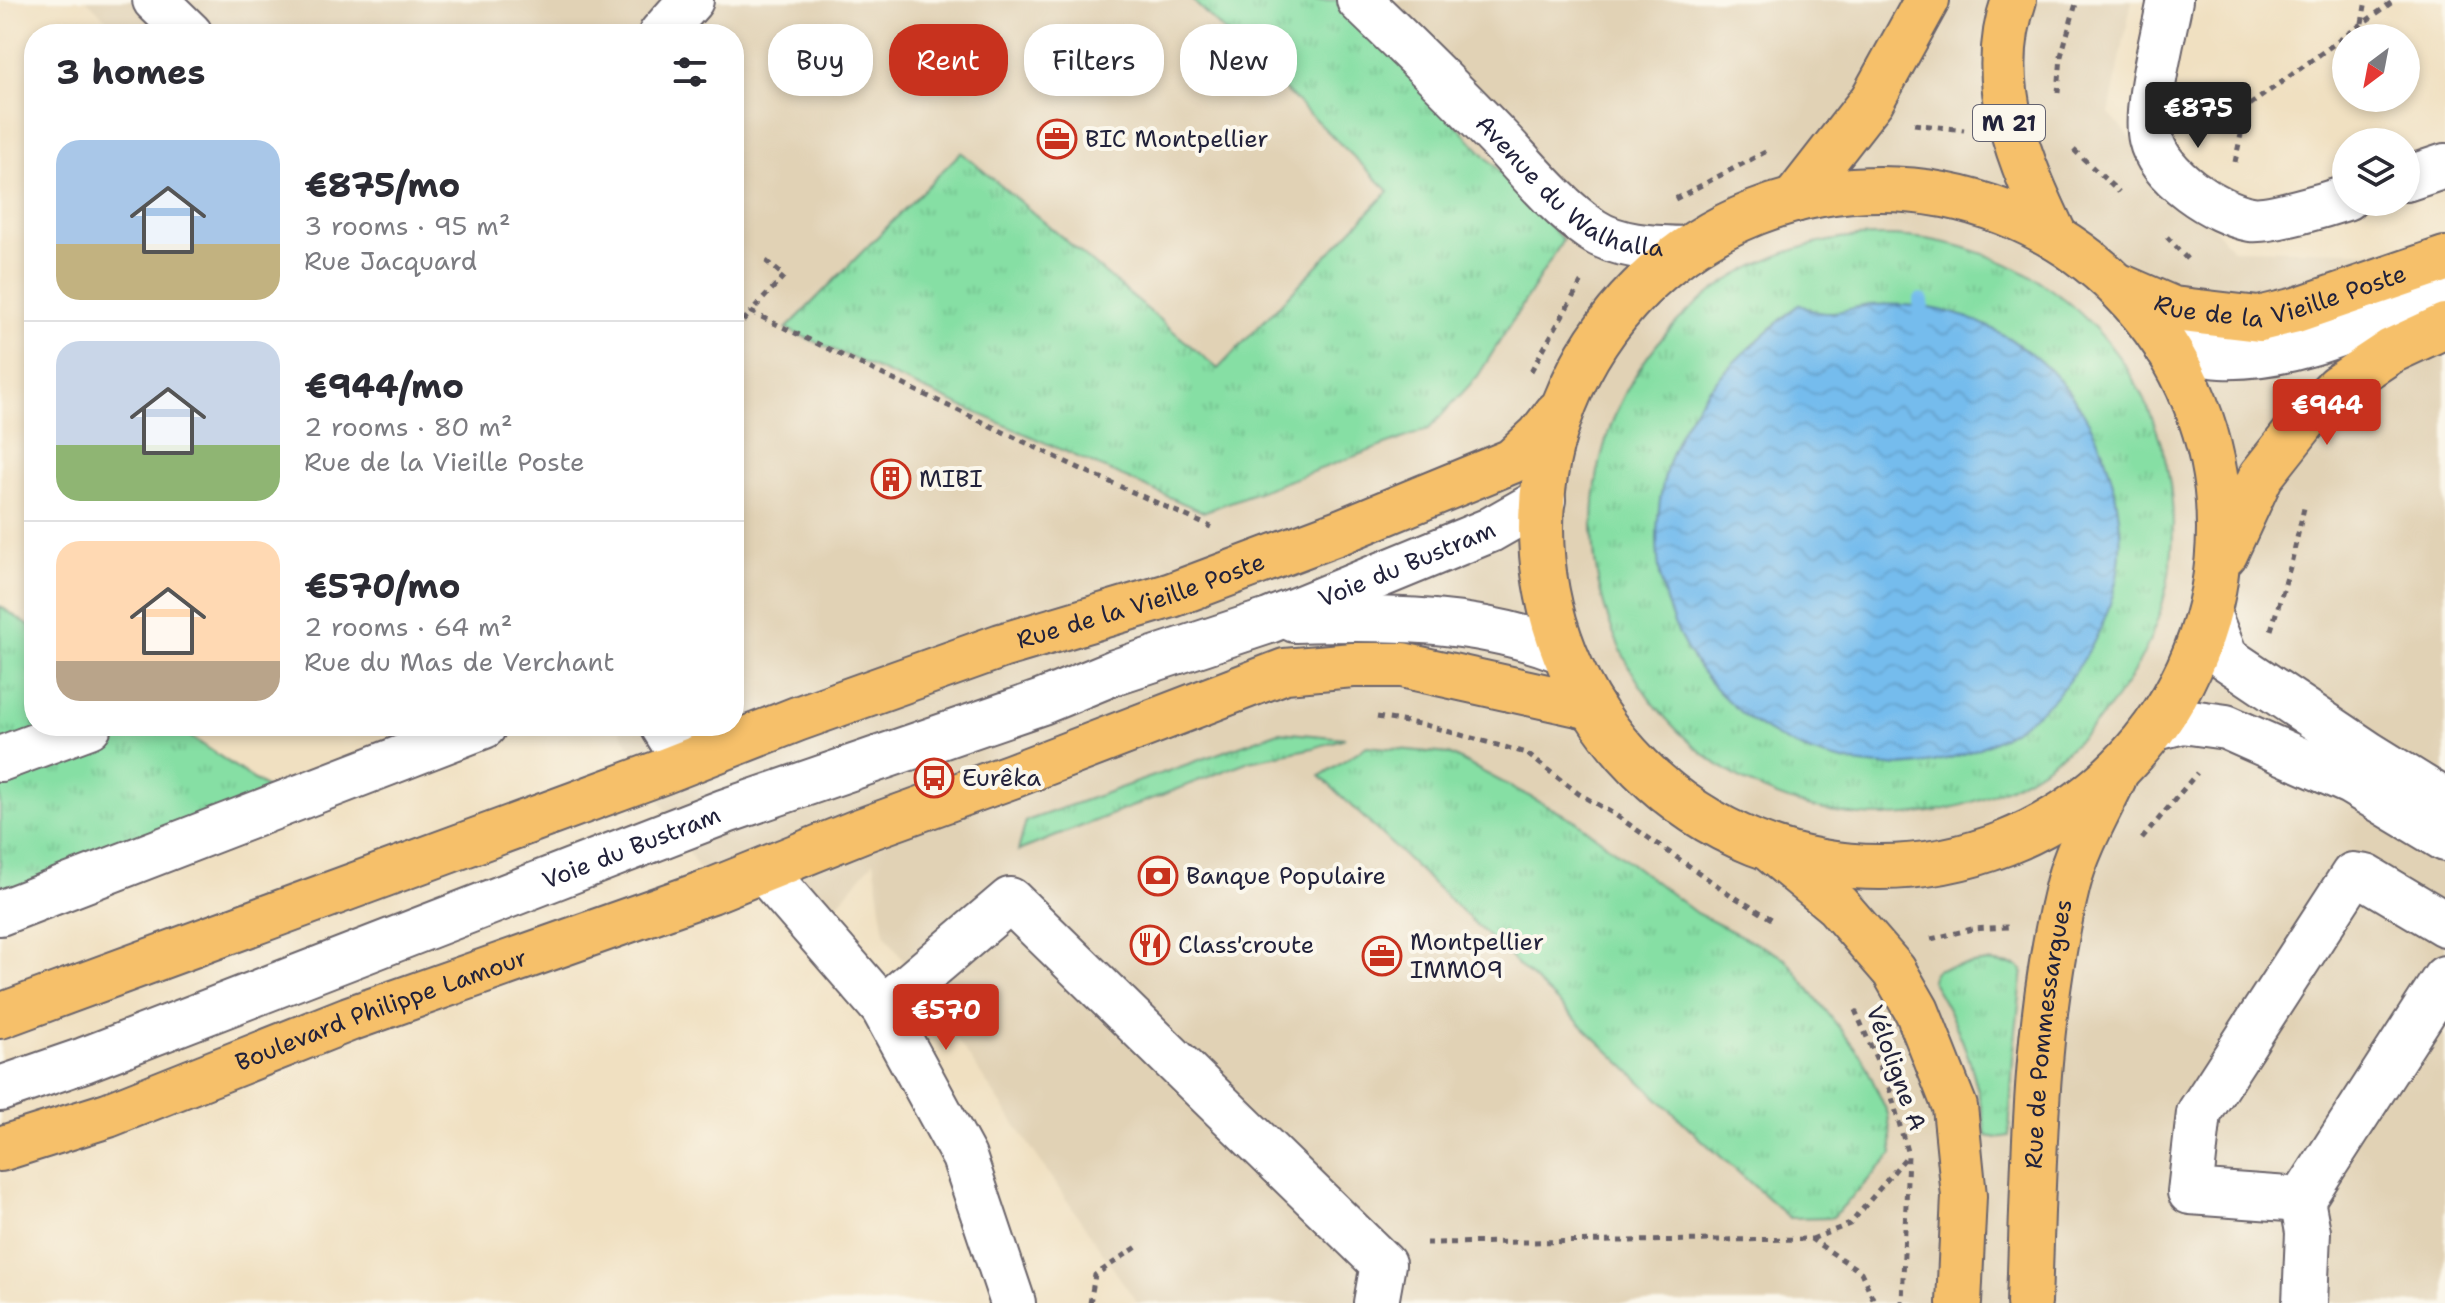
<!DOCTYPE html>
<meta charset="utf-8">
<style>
:root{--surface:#fff;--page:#f7f7f7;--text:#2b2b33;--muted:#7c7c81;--line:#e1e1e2;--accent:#c8321e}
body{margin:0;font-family:"Shantell Sans",sans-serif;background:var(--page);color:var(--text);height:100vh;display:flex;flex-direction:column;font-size:30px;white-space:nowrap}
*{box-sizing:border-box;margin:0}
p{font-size:26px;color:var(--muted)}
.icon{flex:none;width:44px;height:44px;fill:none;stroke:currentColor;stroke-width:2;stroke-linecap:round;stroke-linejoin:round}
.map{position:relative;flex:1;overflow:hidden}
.drawer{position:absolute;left:24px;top:24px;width:720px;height:712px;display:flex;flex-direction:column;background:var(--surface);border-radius:32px;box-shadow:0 4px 12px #0003}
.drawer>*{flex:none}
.top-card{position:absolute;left:768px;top:24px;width:760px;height:72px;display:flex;gap:16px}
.needle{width:52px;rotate:212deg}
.buttons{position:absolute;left:2332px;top:24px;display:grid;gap:16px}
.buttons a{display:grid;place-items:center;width:88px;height:88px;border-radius:50%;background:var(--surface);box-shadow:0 4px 12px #0003;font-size:40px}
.price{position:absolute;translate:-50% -68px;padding:0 18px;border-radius:8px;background:var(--accent);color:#fff;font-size:26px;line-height:52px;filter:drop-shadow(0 2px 4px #0008)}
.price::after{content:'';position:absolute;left:50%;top:48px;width:24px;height:18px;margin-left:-12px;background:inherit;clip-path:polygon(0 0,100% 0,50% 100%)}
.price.selected{background:#222;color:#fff}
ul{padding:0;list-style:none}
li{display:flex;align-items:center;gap:24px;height:200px;padding:0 32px}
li+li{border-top:2px solid var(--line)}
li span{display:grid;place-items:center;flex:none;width:224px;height:160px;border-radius:24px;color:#555}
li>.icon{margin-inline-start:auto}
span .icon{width:96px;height:96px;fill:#fffc;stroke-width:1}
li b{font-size:34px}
h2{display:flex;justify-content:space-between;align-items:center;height:96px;padding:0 32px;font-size:34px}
.chip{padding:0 28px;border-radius:32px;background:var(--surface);box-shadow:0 4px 12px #0003;font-size:28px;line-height:72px}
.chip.selected{background:var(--accent);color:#fff}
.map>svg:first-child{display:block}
</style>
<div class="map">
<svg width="2445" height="1303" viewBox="0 0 2445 1303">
<defs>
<pattern id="grass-tufts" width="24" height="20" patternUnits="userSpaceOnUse" patternTransform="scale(2)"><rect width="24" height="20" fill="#86dfa4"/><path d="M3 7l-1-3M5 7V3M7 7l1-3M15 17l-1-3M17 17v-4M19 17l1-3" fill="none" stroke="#73bf8e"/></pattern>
<pattern id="water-waves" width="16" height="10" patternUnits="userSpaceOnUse" patternTransform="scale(2)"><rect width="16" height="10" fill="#75bced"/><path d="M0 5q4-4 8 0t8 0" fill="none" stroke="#65a1cc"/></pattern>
</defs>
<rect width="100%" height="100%" fill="#fbf7ec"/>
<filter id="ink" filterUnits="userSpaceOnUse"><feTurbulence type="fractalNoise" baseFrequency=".0125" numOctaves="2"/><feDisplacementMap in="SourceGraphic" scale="16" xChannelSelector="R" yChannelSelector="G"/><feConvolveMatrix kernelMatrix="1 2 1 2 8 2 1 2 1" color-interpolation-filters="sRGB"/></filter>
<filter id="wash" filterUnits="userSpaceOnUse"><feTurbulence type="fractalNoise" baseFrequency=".006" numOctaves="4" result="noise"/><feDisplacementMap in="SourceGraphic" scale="32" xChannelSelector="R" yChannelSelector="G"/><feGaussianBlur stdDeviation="1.8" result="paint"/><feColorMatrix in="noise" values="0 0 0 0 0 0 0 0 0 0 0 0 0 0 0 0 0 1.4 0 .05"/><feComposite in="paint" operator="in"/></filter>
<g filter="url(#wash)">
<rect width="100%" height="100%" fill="#f0e0c1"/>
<!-- built -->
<path fill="#e1d2b5" d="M86 0H2132L2109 114 2233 249 2417 252 2445 269V1303H1137L885 934 874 861 834 908 711 891 618 726H734V34H122Z"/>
<!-- grass -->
<path fill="url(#grass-tufts)" stroke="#548070" stroke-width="2" d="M1192 0H1341L1563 240 1478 376 1429 429 1203 512 786 329 961 152 1218 369 1389 191Z
M1593 526a290 290 0 1 1 580 0a290 290 0 1 1-580 0Z
M0 606 34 629V726H175L281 798 0 898Z
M1279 732 1345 738 1313 748 1249 761 1018 851 1026 821Z
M1367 746 1449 754 1576 821 1696 913 1785 958 1862 1057 1888 1114 1893 1154 1833 1217 1790 1218 1702 1140 1320 776Z
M1988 962 2017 966 2023 970 2013 1057 2009 1136 1998 1138 1986 1136C1978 1076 1963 1031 1931 980L1933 973 1939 969Z"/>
<!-- water -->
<path fill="url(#water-waves)" stroke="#4c6f94" stroke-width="2" d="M1799 304C1805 307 1812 311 1819 312 1834 316 1854 306 1870 305 1911 303 1954 309 1991 328 2069 368 2114 443 2120 529 2124 583 2102 637 2070 679 2046 711 2013 734 1977 749 1820 812 1643 690 1658 518 1661 482 1671 445 1691 414 1718 371 1761 338 1799 304Z"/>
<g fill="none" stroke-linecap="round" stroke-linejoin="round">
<!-- stream -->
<path stroke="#75bced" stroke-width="16" d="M1920 328 1921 301"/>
</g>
</g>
<g filter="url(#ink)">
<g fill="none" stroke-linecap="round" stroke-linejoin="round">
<!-- minor casing -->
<g stroke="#6a646a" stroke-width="48">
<g id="minor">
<path d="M155 0 190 34"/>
<path id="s1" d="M1359 0C1407 46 1454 92 1499 139 1528 170 1557 206 1592 230 1619 248 1656 248 1687 249"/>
<path d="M2170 0C2164 33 2144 108 2151 139 2159 176 2216 213 2251 219 2268 222 2328 204 2346 198"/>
<path d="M661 34 691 0"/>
<path d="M2406 179 2445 166"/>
<path d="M2167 348C2185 350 2204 355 2222 356 2301 359 2373 319 2445 292"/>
<path d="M2209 616 2226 658 2369 754 2445 801"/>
<path d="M1295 620C1387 617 1477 617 1563 651"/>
<path d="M663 726 676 747 692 758"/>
<path d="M2156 728 2183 721 2226 727 2350 782 2445 839"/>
<path d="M0 759 89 726"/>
<path d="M764 871 883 1008 964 1157 1013 1303"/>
<path d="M0 913 484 726"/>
<path d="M2445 924 2366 877 2353 875 2199 1113 2190 1192 2302 1200 2445 978"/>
<path d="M883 1008 1010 900 1383 1264 1376 1303"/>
<path id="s2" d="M0 1089 84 1060 726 811 1042 702 1115 672 1269 621 1490 530 1543 500"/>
<path d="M2302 1200 2308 1232 2305 1303"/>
</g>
</g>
<!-- major casing -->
<g stroke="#6a646a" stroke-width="48">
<g id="major">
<path d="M2014 0C1985 84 2020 162 2056 238"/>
<circle cx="1880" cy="528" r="339"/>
<path d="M1794 200 1872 100 1927 0"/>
<path id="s3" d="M2122 287 2173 309 2259 319 2296 310 2445 259"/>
<path d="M2225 554 2261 476 2306 419 2337 387 2391 351 2445 326"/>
<path d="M1773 852 1837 905 1894 971 1917 1011 1955 1107 1964 1196 1959 1303"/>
<path id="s4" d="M0 1016 662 772 797 719 1001 646 1172 595 1342 531 1512 461 1540 435 1557 413"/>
<path id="s5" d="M0 1149 108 1115 349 1019 711 891 860 831 1012 776 1285 671 1353 665H1402L1592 707"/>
<path id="s6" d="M2029 1303C2034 1164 2034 1020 2068 884 2077 848 2098 812 2114 778"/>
</g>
</g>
<!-- path -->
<path stroke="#6a646a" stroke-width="5" stroke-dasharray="6 6" stroke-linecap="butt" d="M2362 23 2366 0
M2058 93 2061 56 2077 0
M2201 97 2247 107
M1914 124 1964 130
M2074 150 2119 192
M2235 162 2247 107 2395 0
M1675 199 1769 150
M2167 237 2187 259
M766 261 784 276 751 312 1081 469 1211 527
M735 330 751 312
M1531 371 1583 279
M2271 630 2291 564 2304 508
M1377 717 1425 725 1526 753 1579 794 1614 814 1731 895 1775 921
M2142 839 2197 773
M1931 939 1972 929 2008 927
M1855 1010 1890 1090 1908 1155 1902 1303
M1812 1239 1850 1224 1907 1156
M1426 1243 1811 1239 1861 1272 1875 1303
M1090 1303 1095 1275 1137 1247"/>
<!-- minor -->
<use href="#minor" stroke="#fff" stroke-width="44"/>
<!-- major -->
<use href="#major" stroke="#f6c06b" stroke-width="44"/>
</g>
</g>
<!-- icons -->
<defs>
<g id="office-ring" transform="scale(2)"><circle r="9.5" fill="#fbf7ec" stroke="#c8321e" stroke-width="1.5"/><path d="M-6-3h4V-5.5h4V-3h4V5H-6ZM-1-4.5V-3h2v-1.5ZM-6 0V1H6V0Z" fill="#c8321e"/></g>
<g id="building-ring" transform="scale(2)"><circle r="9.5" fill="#fbf7ec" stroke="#c8321e" stroke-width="1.5"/><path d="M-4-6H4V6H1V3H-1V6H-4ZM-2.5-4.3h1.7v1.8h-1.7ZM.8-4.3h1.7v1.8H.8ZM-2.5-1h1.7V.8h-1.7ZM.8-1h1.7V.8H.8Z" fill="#c8321e"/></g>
<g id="bus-ring" transform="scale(2)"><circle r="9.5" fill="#fbf7ec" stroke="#c8321e" stroke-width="1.5"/><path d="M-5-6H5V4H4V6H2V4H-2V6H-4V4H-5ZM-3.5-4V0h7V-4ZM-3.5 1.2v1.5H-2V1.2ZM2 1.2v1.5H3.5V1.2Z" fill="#c8321e"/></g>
<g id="bank-ring" transform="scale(2)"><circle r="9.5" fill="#fbf7ec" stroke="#c8321e" stroke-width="1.5"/><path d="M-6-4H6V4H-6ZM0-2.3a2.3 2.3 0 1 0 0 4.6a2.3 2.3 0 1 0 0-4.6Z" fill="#c8321e"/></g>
<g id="restaurant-ring" transform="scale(2)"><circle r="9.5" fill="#fbf7ec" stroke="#c8321e" stroke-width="1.5"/><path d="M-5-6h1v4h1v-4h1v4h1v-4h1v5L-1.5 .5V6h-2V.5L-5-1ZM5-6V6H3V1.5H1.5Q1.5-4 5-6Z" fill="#c8321e"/></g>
</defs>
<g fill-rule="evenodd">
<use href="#office-ring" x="1057" y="139"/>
<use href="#building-ring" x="891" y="479"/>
<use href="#bus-ring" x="934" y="778"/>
<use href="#bank-ring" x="1158" y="876"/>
<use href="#restaurant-ring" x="1150" y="945"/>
<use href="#office-ring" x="1382" y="956"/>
</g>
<g text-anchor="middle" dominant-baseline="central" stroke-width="8" stroke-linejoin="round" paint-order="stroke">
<!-- shield labels -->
<rect fill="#fbf7ec" stroke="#636270" stroke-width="2" x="1973" y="105" width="72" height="36" rx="6"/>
<g font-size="22" font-weight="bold" fill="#22223b">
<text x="2009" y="123">M 21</text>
</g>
<!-- poi labels -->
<g font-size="24" fill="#22223b" stroke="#fbf7ec" text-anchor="start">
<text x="1085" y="139">BIC Montpellier</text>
<text x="919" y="479">MIBI</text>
<text x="962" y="778">Eurêka</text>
<text x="1186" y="876">Banque Populaire</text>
<text x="1410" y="942">Montpellier<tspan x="1410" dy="28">IMMO9</tspan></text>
<text x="1178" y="945">Class'croute</text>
</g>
<!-- street labels -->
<g font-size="24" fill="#22223b" stroke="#fbf7ec">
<text stroke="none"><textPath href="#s1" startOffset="286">Avenue du Walhalla</textPath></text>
<text stroke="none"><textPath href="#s3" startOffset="166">Rue de la Vieille Poste</textPath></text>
<text stroke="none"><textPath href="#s2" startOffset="1502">Voie du Bustram</textPath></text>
<text stroke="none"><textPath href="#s4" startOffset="1214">Rue de la Vieille Poste</textPath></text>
<text stroke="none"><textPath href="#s2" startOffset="676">Voie du Bustram</textPath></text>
<text stroke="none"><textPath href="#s5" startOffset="406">Boulevard Philippe Lamour</textPath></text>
<text stroke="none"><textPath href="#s6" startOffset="270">Rue de Pommessargues</textPath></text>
<text transform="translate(1896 1068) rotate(70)">Véloligne A</text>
</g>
</g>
</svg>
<div class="buttons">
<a><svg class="needle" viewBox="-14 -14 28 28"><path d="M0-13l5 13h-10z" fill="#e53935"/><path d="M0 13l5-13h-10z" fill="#7c7c81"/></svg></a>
<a><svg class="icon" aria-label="layers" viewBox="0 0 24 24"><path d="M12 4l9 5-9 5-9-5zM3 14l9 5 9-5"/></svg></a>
</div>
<b class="price selected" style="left:2198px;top:150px">€875</b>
<b class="price" style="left:2327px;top:447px">€944</b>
<b class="price" style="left:946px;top:1052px">€570</b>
<div class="top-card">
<a class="chip">Buy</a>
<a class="chip selected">Rent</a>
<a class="chip">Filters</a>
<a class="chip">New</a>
</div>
<section class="drawer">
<h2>3 homes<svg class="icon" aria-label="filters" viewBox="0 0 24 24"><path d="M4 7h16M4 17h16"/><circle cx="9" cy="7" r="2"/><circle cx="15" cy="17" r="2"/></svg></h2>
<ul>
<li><span style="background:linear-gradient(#a9c7e8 65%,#c2b280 0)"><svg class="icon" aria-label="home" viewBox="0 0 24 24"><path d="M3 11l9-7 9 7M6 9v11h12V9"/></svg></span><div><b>€875/mo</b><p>3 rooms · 95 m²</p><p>Rue Jacquard</p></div></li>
<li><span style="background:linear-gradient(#c9d6e8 65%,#8fb573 0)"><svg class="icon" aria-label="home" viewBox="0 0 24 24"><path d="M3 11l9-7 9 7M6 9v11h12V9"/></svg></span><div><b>€944/mo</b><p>2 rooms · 80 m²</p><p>Rue de la Vieille Poste</p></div></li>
<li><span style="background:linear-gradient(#ffd9b3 75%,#b9a48a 0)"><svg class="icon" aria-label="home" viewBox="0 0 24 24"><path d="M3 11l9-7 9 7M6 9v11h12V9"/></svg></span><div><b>€570/mo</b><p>2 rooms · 64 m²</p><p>Rue du Mas de Verchant</p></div></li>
</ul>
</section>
</div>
